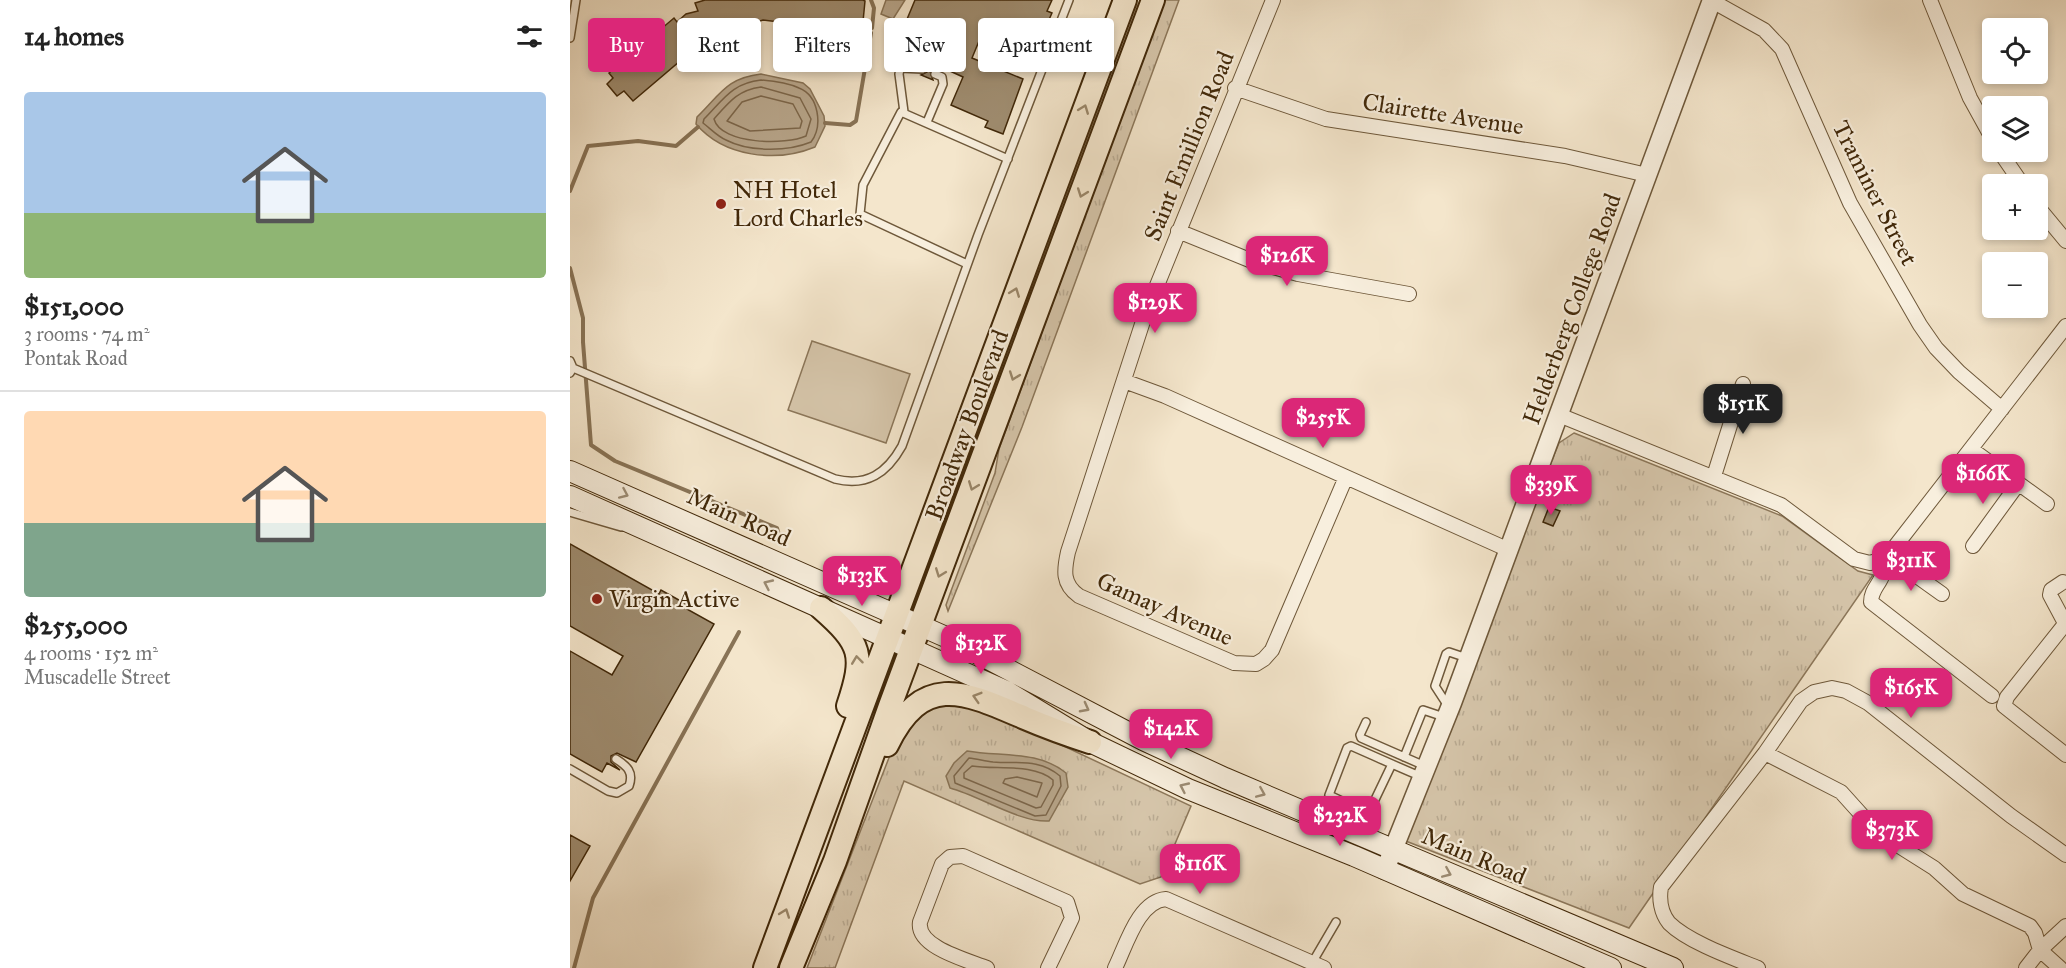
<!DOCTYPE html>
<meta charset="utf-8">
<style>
:root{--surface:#fff;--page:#f2f2f2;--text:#222;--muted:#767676;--line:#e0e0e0;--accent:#db2777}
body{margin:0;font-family:"IM FELL Great Primer",serif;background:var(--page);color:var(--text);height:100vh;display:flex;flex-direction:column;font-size:22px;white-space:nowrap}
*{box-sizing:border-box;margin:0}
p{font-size:20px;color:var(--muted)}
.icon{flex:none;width:33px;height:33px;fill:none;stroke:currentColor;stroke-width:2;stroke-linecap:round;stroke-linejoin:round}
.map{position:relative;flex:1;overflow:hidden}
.side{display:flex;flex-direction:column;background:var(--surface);width:570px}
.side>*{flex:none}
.guide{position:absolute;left:18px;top:18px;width:570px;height:54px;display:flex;gap:12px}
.buttons{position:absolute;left:1412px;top:18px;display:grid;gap:12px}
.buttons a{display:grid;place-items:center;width:66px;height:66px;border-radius:6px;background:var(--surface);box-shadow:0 3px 9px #0003;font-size:30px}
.price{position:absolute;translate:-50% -51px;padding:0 14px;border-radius:12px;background:var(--accent);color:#fff;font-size:20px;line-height:39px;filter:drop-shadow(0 2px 3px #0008)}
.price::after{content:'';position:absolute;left:50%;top:36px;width:18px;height:14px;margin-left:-9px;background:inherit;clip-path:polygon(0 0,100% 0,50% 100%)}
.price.on{background:#222;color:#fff}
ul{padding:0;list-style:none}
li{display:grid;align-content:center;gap:12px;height:318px;padding:0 24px}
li+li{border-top:2px solid var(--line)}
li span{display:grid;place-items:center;height:186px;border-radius:6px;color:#555}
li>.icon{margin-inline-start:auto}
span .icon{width:108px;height:108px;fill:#fffc;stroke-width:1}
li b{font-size:26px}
h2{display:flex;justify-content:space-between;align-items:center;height:72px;padding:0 24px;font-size:26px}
.pill{padding:0 21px;border-radius:6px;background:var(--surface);box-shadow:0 3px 9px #0003;font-size:21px;line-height:54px}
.pill.on{background:var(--accent);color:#fff}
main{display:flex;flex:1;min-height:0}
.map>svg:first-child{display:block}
</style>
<main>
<section class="side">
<h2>14 homes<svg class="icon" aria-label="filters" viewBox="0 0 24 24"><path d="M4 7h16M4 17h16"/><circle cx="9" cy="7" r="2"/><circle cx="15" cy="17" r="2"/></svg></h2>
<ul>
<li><span style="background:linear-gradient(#a9c7e8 65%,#8fb573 0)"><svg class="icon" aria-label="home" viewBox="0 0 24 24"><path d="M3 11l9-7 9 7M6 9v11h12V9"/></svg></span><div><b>$151,000</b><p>3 rooms · 74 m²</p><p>Pontak Road</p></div></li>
<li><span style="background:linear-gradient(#ffd9b3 60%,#7fa58c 0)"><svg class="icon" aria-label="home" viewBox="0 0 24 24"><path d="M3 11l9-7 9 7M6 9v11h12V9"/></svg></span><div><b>$255,000</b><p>4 rooms · 152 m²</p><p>Muscadelle Street</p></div></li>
</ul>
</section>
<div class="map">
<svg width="1496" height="968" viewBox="0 0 1496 968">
<defs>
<pattern id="grass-tufts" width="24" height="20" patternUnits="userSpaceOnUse" patternTransform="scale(1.5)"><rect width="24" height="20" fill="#d6c6ab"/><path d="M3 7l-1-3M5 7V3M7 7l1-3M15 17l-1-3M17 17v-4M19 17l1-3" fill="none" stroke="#b9aa92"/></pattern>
</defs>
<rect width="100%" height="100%" fill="#f4e6cc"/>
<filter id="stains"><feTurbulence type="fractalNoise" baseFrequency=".00333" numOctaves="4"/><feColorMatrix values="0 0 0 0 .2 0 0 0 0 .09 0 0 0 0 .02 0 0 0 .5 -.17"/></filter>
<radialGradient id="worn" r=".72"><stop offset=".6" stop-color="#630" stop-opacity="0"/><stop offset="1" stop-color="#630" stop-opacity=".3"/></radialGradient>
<!-- grass -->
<path fill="url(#grass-tufts)" stroke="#8c775a" stroke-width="1.5" d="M594 0H609L452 427 378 611 376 605 381 591 425 473 429 449Z
M1004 433 1212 516 1288 571 1303 575 1059 928 828 838 989 443Z
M366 704 413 708 621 806 591 877 570 884 334 781 265 968H237L322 750 343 718Z"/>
<!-- pitch -->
<path fill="#d6c6ab" stroke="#8c775a" stroke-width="1.5" d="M242 341 340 374 316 443 218 410Z"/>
<!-- water -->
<path fill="#b7a58a" stroke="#887356" stroke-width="1.5" d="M316 0H335L323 19 311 14Z
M191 74 233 83 240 89 254 116 255 126 245 147C206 163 154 157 126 124L127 117C150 95 156 78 191 74Z
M397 751C431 757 468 750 496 773L498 787 479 821C450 823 410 796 380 788L376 776 384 763Z"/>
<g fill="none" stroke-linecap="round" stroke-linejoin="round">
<!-- shore -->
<path stroke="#7c664a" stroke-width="1.5" d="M191 80C203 81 218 83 229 88 249 96 253 126 241 142 217 152 179 152 156 140 147 136 141 129 133 123L134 119C153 100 162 83 191 80Z
M191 87 230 98 241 119 236 136C217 145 151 145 144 119 159 102 168 90 191 87Z
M191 96 223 104 232 121 230 128 180 131 157 121 172 102Z
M399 758C407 759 415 761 423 762 447 764 469 758 490 776L491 786 476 815 465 816 385 783 384 776Z
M402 766C426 770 463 763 483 780V785L471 807 466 808 394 778V773Z
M447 777 472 783 467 797 433 783 435 779Z"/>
<!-- stream -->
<path stroke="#887356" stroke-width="4" d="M301 0 304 8 302 28
M255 123 280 125 286 121 301 33
M0 191 18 146 68 141 106 146 128 127
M0 268 13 318V342L21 445 45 461 207 528 210 538
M4 968 23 898 169 632"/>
</g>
<!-- building -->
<path fill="#9e8b6e" stroke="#412809" stroke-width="1.5" d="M135 0H293L295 1 292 32 193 20 136 39 63 101 54 91 47 96 37 84 43 78 39 73 104 18 107 22 116 14 128 11 125 3Z
M345 0H482L477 11 482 13 465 51 414 29 402 58 453 79 433 134 415 127 418 121 381 105 393 77 369 66 360 71 363 80 351 75 357 72 354 64 361 48 326 32 330 22 335 24Z
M979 507 990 511 983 526 973 522Z
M0 544 89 594 91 590 107 599 117 605 115 608 144 624 66 762 47 753 41 756V762L50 770 37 763 32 772 0 754V651L42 675 53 656 0 626Z
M0 835 20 846 0 881Z"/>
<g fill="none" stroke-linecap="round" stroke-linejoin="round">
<!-- service casing -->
<g stroke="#6e583a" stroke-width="10">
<path id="service" d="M0 38 6 0
M334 51 329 74 334 112
M330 68 352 69
M357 122 373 84 372 77 365 74
M397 264 290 214 293 185 331 112 438 159
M0 361 3 368 0 373
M3 368 265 479C297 487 317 473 332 446L408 235 499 0
M0 512 51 527
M878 706 865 686 876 654 879 652 897 658
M796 722 790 735 791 738 855 766
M834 757 853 710 874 717
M822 764 800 810 793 811 759 795 777 748 781 746C804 756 828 767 852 777
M0 769 38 791 47 793 59 786C64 772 57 766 46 759
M742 963 766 922"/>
</g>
<!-- minor casing -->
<g stroke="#6e583a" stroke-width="16">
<path id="minor" d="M703 0 575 315 498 552C494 570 492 584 509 596L664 663 686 664 694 659 702 650 776 477
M1360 0 1400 98 1422 138
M1142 1 1194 30 1212 49 1280 203 1350 325 1366 348 1389 372 1432 409
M665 88 756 119 995 156 1077 175
M1430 152 1452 184
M1467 206 1496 241
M608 231 682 261 728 274 839 294
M554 381 595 396 939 550
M989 415 1211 505 1284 559 1300 563 1313 559 1320 553 1496 326
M1401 449 1477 504
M1144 476 1173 384
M1403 546 1448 484
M1320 553 1330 564 1372 594
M1313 559C1318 581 1301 585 1301 602L1422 696
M1493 582 1481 590 1480 595 1496 625
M1495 624 1437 697 1434 706 1496 755
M1195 753 1271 792 1307 832 1364 868 1393 894 1460 926 1465 933 1470 950
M1470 950 1490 968
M417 968C397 960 346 947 350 922L372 864 380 857 393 856 497 902 502 918 478 968
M545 968C556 946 568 901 596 899L754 968
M1188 968C1163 958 1118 942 1099 923 1091 913 1089 899 1091 887L1195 753 1231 701 1244 692 1262 688 1276 691 1298 703 1441 816 1496 855
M1456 968 1470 950 1496 926"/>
</g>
<!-- tertiary casing -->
<g stroke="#6e583a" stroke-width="21">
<path id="tertiary" d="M815 870 882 703 1142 0"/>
</g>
<!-- secondary casing -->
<g stroke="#412809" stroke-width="22">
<path id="secondary" d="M0 471 376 637 573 740 655 778 1103 968
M0 496 438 692 520 742 618 789 784 856 1041 968"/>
</g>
<!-- primary casing -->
<g stroke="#412809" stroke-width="26">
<path id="primary" d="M251 608C292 644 295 655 278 706
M317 745C353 671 395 692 455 718 476 727 498 735 520 742
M195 968 555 0
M221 968 265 861 320 706 583 0"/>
</g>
<!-- service -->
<use href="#service" stroke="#f8efde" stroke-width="7"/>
<!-- minor -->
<use href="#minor" stroke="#f8efde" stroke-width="14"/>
<!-- tertiary -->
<use href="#tertiary" stroke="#f8efde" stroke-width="18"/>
<!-- secondary -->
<use href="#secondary" stroke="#f8efde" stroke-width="20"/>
<!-- primary -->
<use href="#primary" stroke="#f4e6cc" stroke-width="22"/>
</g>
<!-- one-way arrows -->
<defs><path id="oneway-chevron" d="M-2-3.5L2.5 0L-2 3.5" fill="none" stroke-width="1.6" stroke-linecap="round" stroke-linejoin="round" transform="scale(1.5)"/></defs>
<g stroke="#9a876a">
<use href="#oneway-chevron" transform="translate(514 109) rotate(-69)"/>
<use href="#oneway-chevron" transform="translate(512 193) rotate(110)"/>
<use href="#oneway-chevron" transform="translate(445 292) rotate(-69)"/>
<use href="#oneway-chevron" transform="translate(444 376) rotate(110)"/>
<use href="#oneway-chevron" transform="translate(403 486) rotate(111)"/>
<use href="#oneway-chevron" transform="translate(370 573) rotate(111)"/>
<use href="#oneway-chevron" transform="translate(287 660) rotate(-97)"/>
<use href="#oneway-chevron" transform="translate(407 697) rotate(-163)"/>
<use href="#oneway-chevron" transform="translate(215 913) rotate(-70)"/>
</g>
<g stroke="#9c8c74">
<use href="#oneway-chevron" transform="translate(54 494) rotate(24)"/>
<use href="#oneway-chevron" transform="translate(198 584) rotate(-155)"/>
<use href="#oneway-chevron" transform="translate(515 708) rotate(28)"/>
<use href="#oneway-chevron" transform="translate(614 787) rotate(-155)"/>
<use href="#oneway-chevron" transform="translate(691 793) rotate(23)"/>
<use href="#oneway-chevron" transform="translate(877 873) rotate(23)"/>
</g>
<!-- markers -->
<g fill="#8f2418" stroke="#f8efde" stroke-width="2">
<circle cx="151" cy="204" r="6"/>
<circle cx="27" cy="599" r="6"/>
</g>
<g text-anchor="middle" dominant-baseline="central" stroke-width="4.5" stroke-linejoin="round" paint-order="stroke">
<!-- street labels -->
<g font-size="24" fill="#412809" stroke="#f8efde">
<text transform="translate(873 114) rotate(9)">Clairette Avenue</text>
<text transform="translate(619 146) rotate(-68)">Saint Emillion Road</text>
<text transform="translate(1305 193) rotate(63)">Traminer Street</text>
<text transform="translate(1002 309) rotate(-70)">Helderberg College Road</text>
<text transform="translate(397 425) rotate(-70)">Broadway Boulevard</text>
<text transform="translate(169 517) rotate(24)">Main Road</text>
<text transform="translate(595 609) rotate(24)">Gamay Avenue</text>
<text transform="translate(904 856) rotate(23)">Main Road</text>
</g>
<!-- poi labels -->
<g font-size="24" fill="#412809" stroke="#f8efde" text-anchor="start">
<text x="163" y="190">NH Hotel<tspan x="163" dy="28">Lord Charles</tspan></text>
<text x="39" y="599">Virgin Active</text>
</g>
</g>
<rect width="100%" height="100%" filter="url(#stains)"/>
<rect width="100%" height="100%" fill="url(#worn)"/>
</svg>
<div class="buttons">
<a><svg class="icon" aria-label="locate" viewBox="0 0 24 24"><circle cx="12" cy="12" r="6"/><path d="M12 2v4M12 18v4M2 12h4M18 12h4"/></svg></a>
<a><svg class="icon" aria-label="layers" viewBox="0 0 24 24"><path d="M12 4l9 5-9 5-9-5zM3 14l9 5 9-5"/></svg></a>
<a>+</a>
<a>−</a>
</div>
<b class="price" style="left:717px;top:287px">$126K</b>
<b class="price" style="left:585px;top:334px">$129K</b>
<b class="price on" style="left:1173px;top:435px">$151K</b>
<b class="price" style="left:753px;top:449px">$255K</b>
<b class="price" style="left:1413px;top:505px">$166K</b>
<b class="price" style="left:981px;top:516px">$339K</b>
<b class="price" style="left:1341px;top:592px">$311K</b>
<b class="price" style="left:292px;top:607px">$133K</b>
<b class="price" style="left:411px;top:675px">$132K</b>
<b class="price" style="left:1341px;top:719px">$165K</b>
<b class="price" style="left:601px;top:760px">$142K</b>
<b class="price" style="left:770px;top:847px">$232K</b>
<b class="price" style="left:1322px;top:861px">$373K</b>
<b class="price" style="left:630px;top:895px">$116K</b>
<div class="guide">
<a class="pill on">Buy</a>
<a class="pill">Rent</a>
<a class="pill">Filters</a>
<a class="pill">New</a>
<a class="pill">Apartment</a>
</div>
</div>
</main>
